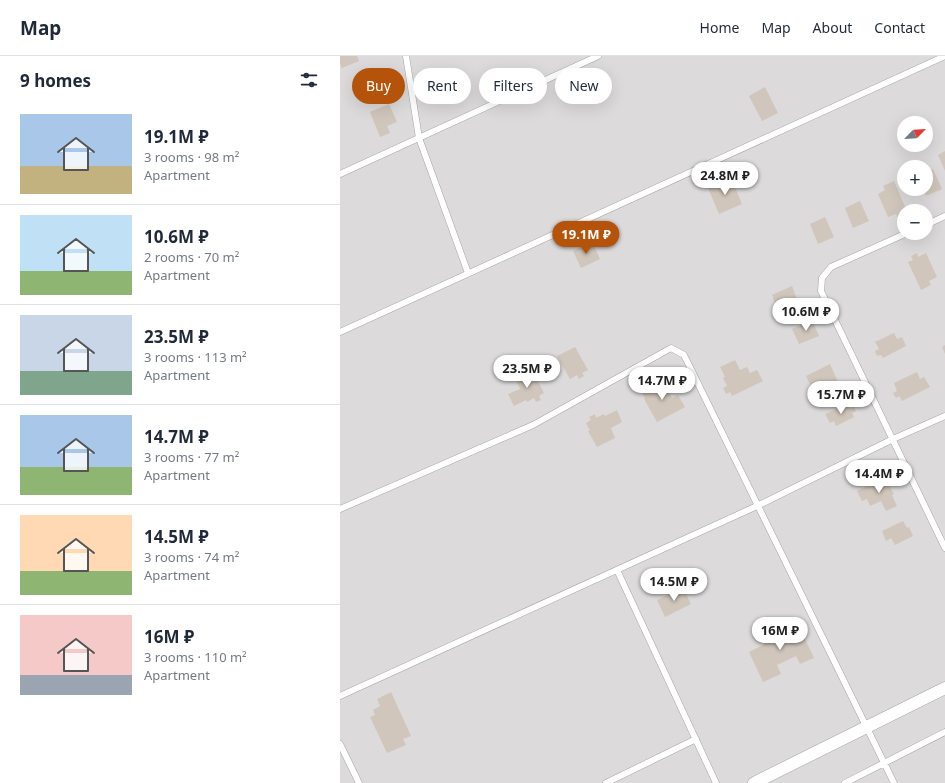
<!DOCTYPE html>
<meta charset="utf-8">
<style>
:root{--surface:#fff;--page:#f6f6f7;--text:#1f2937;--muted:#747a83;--line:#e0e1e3;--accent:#b45309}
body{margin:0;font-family:"Noto Sans",sans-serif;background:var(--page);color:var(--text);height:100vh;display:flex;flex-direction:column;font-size:15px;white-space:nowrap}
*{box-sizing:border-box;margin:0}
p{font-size:13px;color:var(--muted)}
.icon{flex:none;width:22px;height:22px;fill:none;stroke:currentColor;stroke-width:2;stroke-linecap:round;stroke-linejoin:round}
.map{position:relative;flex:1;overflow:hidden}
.details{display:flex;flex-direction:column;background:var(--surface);width:340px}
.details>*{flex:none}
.banner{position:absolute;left:12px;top:12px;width:380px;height:36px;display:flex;gap:8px}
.needle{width:26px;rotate:66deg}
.buttons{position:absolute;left:557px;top:60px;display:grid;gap:8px}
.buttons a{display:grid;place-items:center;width:36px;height:36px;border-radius:50%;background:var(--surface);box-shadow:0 4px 16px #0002;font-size:20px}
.price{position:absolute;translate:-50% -34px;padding:0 9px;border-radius:14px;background:#fff;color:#222;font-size:13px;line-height:26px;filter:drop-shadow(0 1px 2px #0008)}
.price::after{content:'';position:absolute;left:50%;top:24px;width:12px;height:9px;margin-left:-6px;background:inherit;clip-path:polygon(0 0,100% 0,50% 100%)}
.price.on{background:var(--accent);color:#fff}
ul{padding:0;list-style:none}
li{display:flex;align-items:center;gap:12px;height:100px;padding:0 20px}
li+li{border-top:1px solid var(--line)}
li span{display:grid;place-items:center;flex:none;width:112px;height:80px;border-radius:0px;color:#555}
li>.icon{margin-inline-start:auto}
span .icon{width:48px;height:48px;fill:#fffc;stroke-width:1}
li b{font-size:17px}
h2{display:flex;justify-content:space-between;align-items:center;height:48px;padding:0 20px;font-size:17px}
.tag{padding:0 14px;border-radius:18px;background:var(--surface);box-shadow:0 4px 16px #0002;font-size:14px;line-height:36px}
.tag.on{background:var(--accent);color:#fff}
header{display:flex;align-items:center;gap:24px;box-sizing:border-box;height:56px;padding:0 20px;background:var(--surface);border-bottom:1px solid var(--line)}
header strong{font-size:19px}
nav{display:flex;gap:22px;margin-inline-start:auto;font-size:14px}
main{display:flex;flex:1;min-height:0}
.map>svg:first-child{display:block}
</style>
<header>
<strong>Map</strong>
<nav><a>Home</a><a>Map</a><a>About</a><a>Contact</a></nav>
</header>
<main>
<section class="details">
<h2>9 homes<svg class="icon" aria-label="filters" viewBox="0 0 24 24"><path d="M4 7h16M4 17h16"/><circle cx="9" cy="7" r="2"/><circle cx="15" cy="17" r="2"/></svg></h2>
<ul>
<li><span style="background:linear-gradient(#a9c7e8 65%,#c2b280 0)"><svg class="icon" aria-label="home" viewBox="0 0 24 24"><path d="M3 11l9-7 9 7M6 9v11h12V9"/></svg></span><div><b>19.1M ₽</b><p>3 rooms · 98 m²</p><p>Apartment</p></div></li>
<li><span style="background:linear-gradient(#bfe0f5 70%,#8fb573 0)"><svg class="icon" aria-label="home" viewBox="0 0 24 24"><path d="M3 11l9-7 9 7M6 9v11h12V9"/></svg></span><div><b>10.6M ₽</b><p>2 rooms · 70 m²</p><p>Apartment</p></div></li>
<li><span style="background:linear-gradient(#c9d6e8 70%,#7fa58c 0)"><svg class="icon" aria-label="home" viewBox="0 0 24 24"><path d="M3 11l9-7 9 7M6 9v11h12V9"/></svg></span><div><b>23.5M ₽</b><p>3 rooms · 113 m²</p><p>Apartment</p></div></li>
<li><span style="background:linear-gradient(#a9c7e8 65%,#8fb573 0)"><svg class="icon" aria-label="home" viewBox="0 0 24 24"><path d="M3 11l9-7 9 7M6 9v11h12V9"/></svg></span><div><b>14.7M ₽</b><p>3 rooms · 77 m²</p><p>Apartment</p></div></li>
<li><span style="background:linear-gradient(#ffd9b3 70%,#8fb573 0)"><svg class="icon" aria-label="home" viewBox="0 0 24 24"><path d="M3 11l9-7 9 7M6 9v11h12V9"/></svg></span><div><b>14.5M ₽</b><p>3 rooms · 74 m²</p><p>Apartment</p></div></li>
<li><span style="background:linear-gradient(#f6c9c9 75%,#9aa5b1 0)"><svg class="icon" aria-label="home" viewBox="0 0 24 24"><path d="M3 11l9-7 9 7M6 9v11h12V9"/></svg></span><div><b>16M ₽</b><p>3 rooms · 110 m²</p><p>Apartment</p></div></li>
</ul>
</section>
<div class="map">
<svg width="605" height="727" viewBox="0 0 605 727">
<rect width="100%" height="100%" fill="#efece3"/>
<!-- residential -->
<path fill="#dcdada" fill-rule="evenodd" d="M0 0H605V727H0ZM564 67H586V89H564ZM564 111H586V133H564ZM564 155H586V177H564Z"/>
<!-- building -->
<path fill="#d0c6bb" d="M0 0H17L19 5 2 12 0 8Z
M425 31 438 57 422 65 409 40Z
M49 48 57 66 47 70 50 77 40 81 30 56Z
M605 95V115L598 99Z
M593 113 602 133 586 140 583 133H586V116Z
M391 122 402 148 379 158 368 132Z
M554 125 566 153 561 155 563 159 558 162 556 158 548 161 538 138 545 134 543 130Z
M520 145 529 165 513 172 505 152Z
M485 161 494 181 478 188 470 168Z
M252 186 260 203 241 212 233 195Z
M577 197 578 201 586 197 597 221 589 225 591 229 581 234 568 206 573 204 571 200Z
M452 230 458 246 438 255 432 239Z
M472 264 479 280 459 288 452 273Z
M554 277 557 283 562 281 566 290 543 302 541 299 537 300 535 295 539 293 535 286Z
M605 289V298L602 291Z
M235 291 248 314 242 317 244 320 239 323 237 319 230 323 217 300Z
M395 304 400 314 407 311 410 317 417 314 423 325 392 340 390 336 386 338 383 332 387 330 383 322 385 321 380 311Z
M490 308 498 326 475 338 466 320Z
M193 315 204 337 199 340 201 344 196 346 194 342 187 346 186 344 174 350 168 338 180 333 175 323Z
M577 316 580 323 584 321 590 331 562 345 559 340 556 342 553 337 557 335 554 327Z
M323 325 332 342 338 339 345 351 317 366 304 343 305 342 301 335Z
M508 348 510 352 514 351 516 355 512 357 514 361 496 370 494 365 490 367 485 358Z
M277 354 282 366 271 372 275 382 257 391 248 375H250L246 367 251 364 249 361 255 358 256 362 264 358 265 360Z
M545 421 547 426 551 424 554 429 550 431 554 438 552 439 557 450 546 455 541 445 530 450 527 443 522 445 517 435Z
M563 465 567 472 569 471 573 480 555 489 551 482 546 485 542 475Z
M343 532 351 548 325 561 317 544Z
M453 567 459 581 463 579 474 602 460 608 456 600 437 609 441 618 423 626 409 596 425 588 421 581Z
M51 636 71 680 63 683 66 689 47 697 30 661 35 659 33 654 40 650 37 643Z"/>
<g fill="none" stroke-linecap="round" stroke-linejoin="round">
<!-- lane casing -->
<g stroke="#a5a5a5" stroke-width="7">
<path id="lane" d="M66 0 79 82 128 217
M0 118 258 0
M586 169 605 160
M567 177 491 211 482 222 481 235 605 492
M0 276 605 0
M0 453 193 369 331 292 344 299 554 727
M277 514 376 727
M0 640 417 450 553 383 605 360
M0 688 19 727
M266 727 356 683
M505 727 605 676"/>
</g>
<!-- street casing -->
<g stroke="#a5a5a5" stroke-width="13">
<path id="street" d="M414 727 605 632"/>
</g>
<!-- lane -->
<use href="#lane" stroke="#fff" stroke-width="6"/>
<!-- street -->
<use href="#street" stroke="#fff" stroke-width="12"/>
</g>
</svg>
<div class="buttons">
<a><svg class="needle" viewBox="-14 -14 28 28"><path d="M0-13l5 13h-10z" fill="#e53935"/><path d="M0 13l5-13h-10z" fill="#747a83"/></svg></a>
<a>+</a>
<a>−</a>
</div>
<b class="price" style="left:385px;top:140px">24.8M ₽</b>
<b class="price on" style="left:246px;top:199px">19.1M ₽</b>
<b class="price" style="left:466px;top:276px">10.6M ₽</b>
<b class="price" style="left:187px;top:333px">23.5M ₽</b>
<b class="price" style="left:322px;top:345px">14.7M ₽</b>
<b class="price" style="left:501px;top:359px">15.7M ₽</b>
<b class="price" style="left:539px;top:438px">14.4M ₽</b>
<b class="price" style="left:334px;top:546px">14.5M ₽</b>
<b class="price" style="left:440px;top:595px">16M ₽</b>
<div class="banner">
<a class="tag on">Buy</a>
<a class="tag">Rent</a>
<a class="tag">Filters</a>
<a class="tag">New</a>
</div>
</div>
</main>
